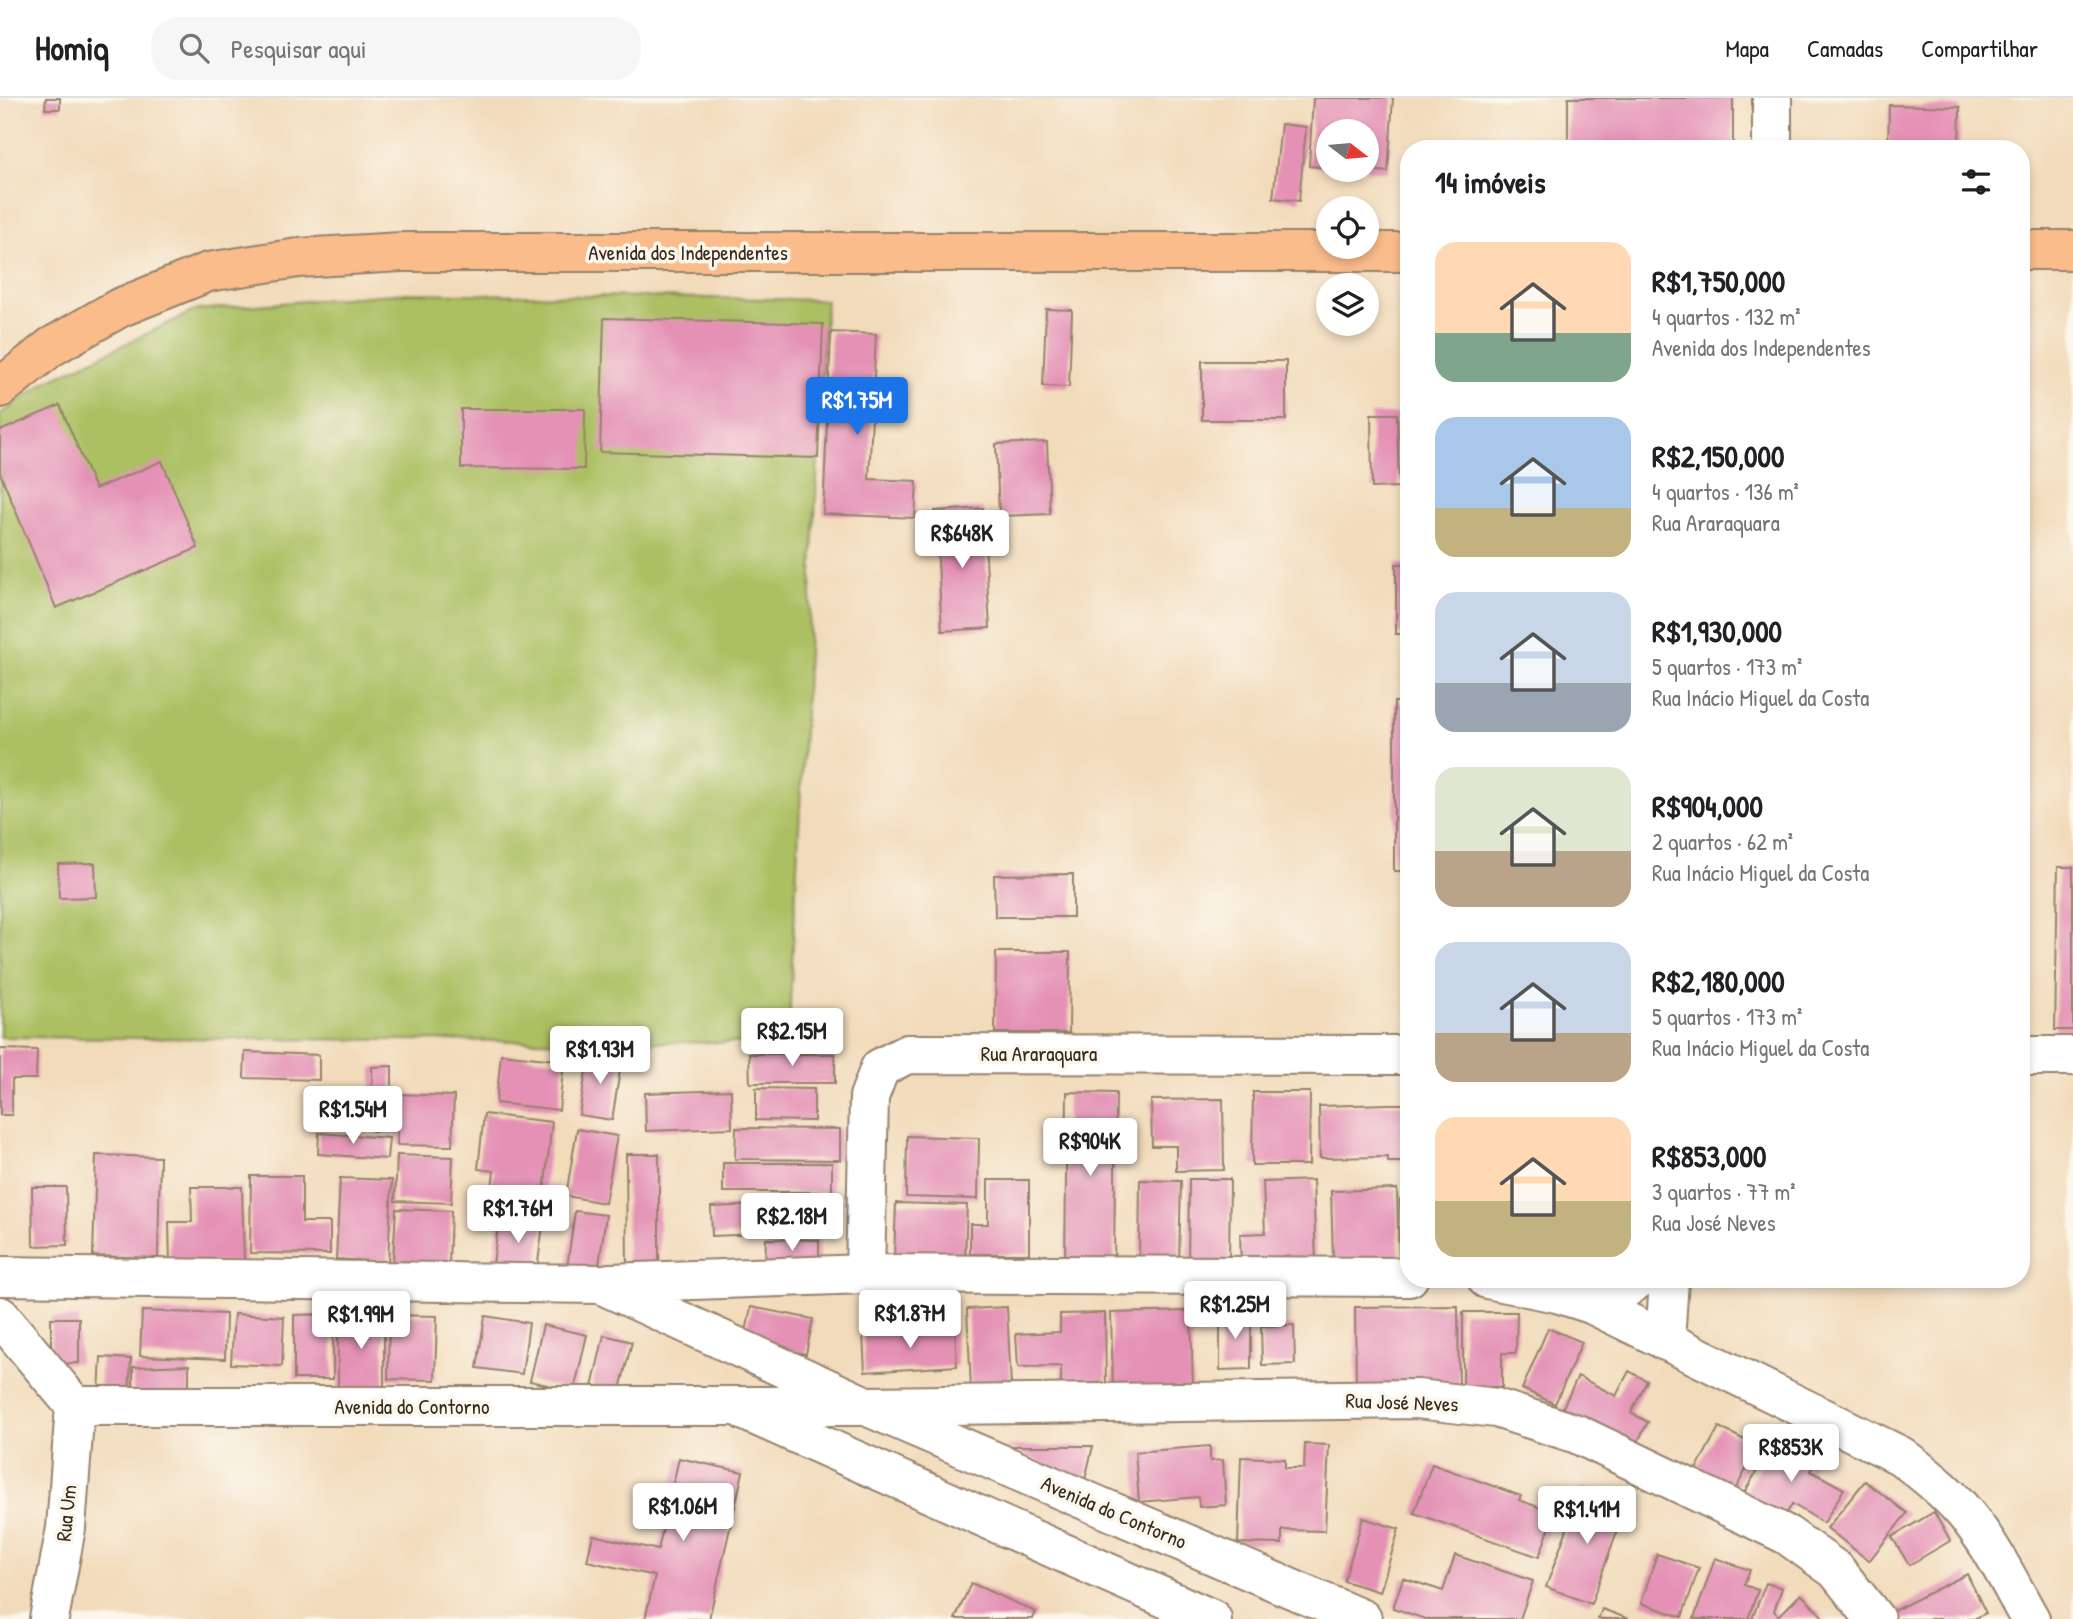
<!DOCTYPE html>
<html lang="pt">
<meta charset="utf-8">
<style>
:root{--surface:#fff;--page:#f6f6f6;--text:#202124;--muted:#757577;--line:#e0e0e0;--accent:#1a73e8}
body{margin:0;font-family:"Patrick Hand",sans-serif;background:var(--page);color:var(--text);height:100vh;display:flex;flex-direction:column;font-size:26px;white-space:nowrap}
*{box-sizing:border-box;margin:0}
p{font-size:23px;color:var(--muted)}
.icon{flex:none;width:38px;height:38px;fill:none;stroke:currentColor;stroke-width:2;stroke-linecap:round;stroke-linejoin:round}
.map{position:relative;flex:1;overflow:hidden}
.details{position:absolute;left:1400px;top:42px;width:630px;height:1148px;display:flex;flex-direction:column;background:var(--surface);border-radius:28px;box-shadow:0 4px 10px #0003}
.details>*{flex:none}
.needle{width:46px;rotate:106deg}
.buttons{position:absolute;left:1316px;top:21px;display:grid;gap:14px}
.buttons a{display:grid;place-items:center;width:63px;height:63px;border-radius:50%;background:var(--surface);box-shadow:0 4px 10px #0003;font-size:35px}
.price{position:absolute;translate:-50% -60px;padding:0 16px;border-radius:7px;background:#fff;color:#222;font-size:23px;line-height:46px;filter:drop-shadow(0 2px 4px #0008)}
.price::after{content:'';position:absolute;left:50%;top:42px;width:21px;height:16px;margin-left:-10px;background:inherit;clip-path:polygon(0 0,100% 0,50% 100%)}
.price.active{background:var(--accent);color:#fff}
ul{padding:0;list-style:none}
li{display:flex;align-items:center;gap:21px;height:175px;padding:0 35px}
li span{display:grid;place-items:center;flex:none;width:196px;height:140px;border-radius:21px;color:#555}
li>.icon{margin-inline-start:auto}
span .icon{width:84px;height:84px;fill:#fffc;stroke-width:1}
li b{font-size:30px}
h2{display:flex;justify-content:space-between;align-items:center;height:84px;padding:0 35px;font-size:30px}
header{display:flex;align-items:center;gap:42px;box-sizing:border-box;height:98px;padding:0 35px;background:var(--surface);border-bottom:2px solid var(--line)}
header strong{font-size:33px}
nav{display:flex;gap:38px;margin-inline-start:auto;font-size:24px}
.search{width:490px;height:63px;background:var(--page);display:flex;align-items:center;gap:18px;box-sizing:border-box;padding:0 24px;border-radius:28px;color:var(--muted);font-size:26px}
.map>svg:first-child{display:block}
</style>
<header>
<strong>Homiq</strong>
<div class="search"><svg class="icon" aria-label="search" viewBox="0 0 24 24"><circle cx="10" cy="10" r="6"/><path d="M15 15l6 6"/></svg>Pesquisar aqui</div>
<nav><a>Mapa</a><a>Camadas</a><a>Compartilhar</a></nav>
</header>
<div class="map">
<svg width="2073" height="1521" viewBox="0 0 2073 1521">
<rect width="100%" height="100%" fill="#fbf7ec"/>
<filter id="ink" filterUnits="userSpaceOnUse"><feTurbulence type="fractalNoise" baseFrequency=".0143" numOctaves="2"/><feDisplacementMap in="SourceGraphic" scale="14" xChannelSelector="R" yChannelSelector="G"/><feConvolveMatrix kernelMatrix="1 2 1 2 8 2 1 2 1" color-interpolation-filters="sRGB"/></filter>
<filter id="wash" filterUnits="userSpaceOnUse"><feTurbulence type="fractalNoise" baseFrequency=".00686" numOctaves="4" result="noise"/><feDisplacementMap in="SourceGraphic" scale="28" xChannelSelector="R" yChannelSelector="G"/><feGaussianBlur stdDeviation="1.57" result="paint"/><feColorMatrix in="noise" values="0 0 0 0 0 0 0 0 0 0 0 0 0 0 0 0 0 1.4 0 .05"/><feComposite in="paint" operator="in"/></filter>
<g filter="url(#wash)">
<rect width="100%" height="100%" fill="#f2dbbb"/>
<!-- grass -->
<path fill="#acbf62" stroke="#747440" stroke-width="2" d="M405 195 826 202 788 945 0 939V316L46 284 196 212Z"/>
<g id="blocks">
<!-- building -->
<path fill="#e491b5" d="M46 0H60V11H45Z
M1313 0H1393L1388 74 1367 72V33H1328V70L1309 68Z
M1568 0H1733V51H1568Z
M1889 7 1960 9 1959 51H1888Z
M1281 26 1306 29 1299 103 1273 100Z
M1046 211 1072 212 1069 289 1043 288Z
M604 220 823 226 818 360 600 354Z
M831 234 876 236 869 381 917 383 915 420 823 416Z
M1202 263H1286V322H1202Z
M60 307 95 391 162 363 198 450 56 510 0 375V333Z
M461 311H585L584 371 461 370Z
M1371 316H1397L1399 389 1372 390Z
M1047 344 1050 416 999 418 996 346Z
M983 410 990 530 942 533 935 413Z
M1396 466H1409V536H1396Z
M1394 604H1409V773H1394Z
M95 765 96 799 59 800 58 766Z
M2058 769H2073V932H2055Z
M1073 776V819H995L994 777Z
M996 854H1070L1069 935H995Z
M0 951 37 952 36 981H12V1017H0Z
M245 954 319 957V982L244 980Z
M589 955 622 960 612 1022 579 1017Z
M501 956 564 963 559 1012 496 1005Z
M749 956H835V985H750Z
M392 968V1032L372 1033V969Z
M756 990 814 991V1023L756 1022Z
M731 992 732 1030 646 1033 645 995Z
M1067 994 1116 995 1114 1167 1065 1166Z
M1253 994H1310L1309 1067H1252Z
M398 996 454 998 452 1048 397 1047Z
M1223 1001 1224 1072 1176 1073V1048H1152L1151 1002Z
M1388 1006H1409V1064H1388V1059L1320 1060 1319 1008Z
M484 1016 552 1024 541 1120 489 1114 494 1073 478 1071Z
M736 1030 840 1031V1062L735 1061Z
M577 1031 617 1038 605 1105 566 1098Z
M319 1035 389 1040 387 1061 318 1056Z
M907 1038 979 1040 978 1101 906 1099Z
M626 1056H659V1172L627 1173Z
M96 1057 160 1059 158 1160 93 1158Z
M397 1057 453 1059 451 1105 395 1103Z
M723 1065H832V1094H723Z
M251 1078H302V1124H330V1156L250 1155Z
M340 1080 392 1082 388 1164 336 1161Z
M1189 1081H1230L1229 1168H1188Z
M988 1082H1029V1156H970V1126H988Z
M1140 1082 1181 1083 1179 1164 1139 1163Z
M1313 1082 1316 1163 1241 1166 1240 1136 1265 1135 1263 1084Z
M32 1089H66L67 1147 33 1148Z
M191 1089H242L244 1164 170 1166 169 1124H192Z
M1397 1091 1399 1161 1333 1163 1331 1093Z
M1409 1100V1142H1402L1400 1101Z
M808 1105 809 1134 712 1138 711 1109Z
M896 1105 967 1107 965 1163 894 1161Z
M396 1111 451 1113 449 1166 393 1163Z
M575 1113 606 1117 598 1174 567 1169Z
M499 1122 543 1127 537 1172 493 1166Z
M766 1141 819 1142V1169L765 1167Z
M1458 1208 1459 1291 1356 1292 1355 1209Z
M751 1209 813 1221 806 1256 744 1244Z
M1007 1209 1011 1288 971 1290 967 1211Z
M142 1213 226 1216 225 1261 140 1258Z
M1191 1213 1193 1291 1113 1292 1111 1215Z
M1220 1214H1251V1271L1220 1272Z
M1463 1214H1517L1516 1255H1502V1289H1463Z
M1105 1215 1106 1293 1061 1294V1268L1018 1269 1016 1236 1060 1234V1216Z
M234 1216 284 1219 282 1268 231 1266Z
M333 1216V1281H294V1217Z
M384 1216V1290H338V1217Z
M389 1217 437 1218 435 1282 388 1281Z
M485 1218 529 1225 522 1276 477 1270Z
M51 1220H79V1265L51 1266Z
M543 1227 587 1237 574 1293 530 1283Z
M1294 1227 1295 1266 1262 1267 1261 1228Z
M1548 1230 1582 1244 1555 1306 1522 1291Z
M955 1231 957 1268 865 1274 863 1237Z
M604 1237 632 1244 619 1295 592 1289Z
M101 1259 131 1261 129 1296 99 1294Z
M189 1267V1297L133 1299V1269Z
M1629 1273 1647 1283 1631 1315 1648 1324 1633 1353 1560 1315 1578 1278 1616 1298Z
M1719 1329 1758 1349 1732 1398 1693 1377Z
M1779 1335 1819 1358 1811 1373 1844 1391 1824 1425 1792 1406 1781 1426 1740 1402Z
M1305 1346 1329 1347 1325 1433 1282 1432V1446L1238 1445 1241 1359 1285 1361V1370H1304Z
M1006 1348H1093L1084 1386Z
M1210 1348V1363L1223 1362 1226 1407 1199 1409 1198 1399 1139 1404 1135 1354Z
M679 1360 743 1374 709 1521H645L655 1478 587 1463 593 1437 658 1452Z
M1432 1366 1521 1398 1519 1402 1555 1415 1539 1459 1414 1415Z
M1865 1383 1907 1415 1869 1463 1827 1430Z
M1582 1390 1627 1405 1591 1506 1546 1489Z
M1934 1414 1950 1443 1909 1467 1892 1439Z
M1363 1420 1399 1431 1380 1494 1344 1483Z
M1657 1456 1699 1470 1682 1519 1641 1505Z
M1455 1457 1533 1483 1520 1521H1425L1393 1510 1403 1480 1443 1493Z
M1715 1460 1750 1472 1744 1487 1758 1492 1748 1521H1694Z
M1967 1476 1986 1515 1974 1521H1887L1885 1517Z
M971 1485 1036 1514 1033 1521H955Z
M1766 1485 1782 1490 1774 1513 1779 1518 1801 1496 1824 1520 1752 1521Z
M1602 1511 1629 1521H1598Z"/>
</g>
</g>
<g filter="url(#ink)">
<use href="#blocks" fill-opacity="0" stroke="#96826c" stroke-width="2"/>
<g fill="none" stroke-linecap="round" stroke-linejoin="round">
<!-- minor casing -->
<g stroke="#96826c" stroke-width="42">
<path id="minor" d="M1772 51V0
M2021 958H2073
M865 1176 869 999 880 970 907 956 1409 957
M0 1178 600 1186 866 1308 1362 1521
M1487 1181 1557 1195 1591 1206 1901 1358C1923 1375 1945 1392 1963 1413 1991 1445 2009 1484 2030 1521
M609 1185 865 1176 1409 1179
M1591 1206 1626 1190 1638 1181
M0 1218 75 1308
M1665 1243 1669 1181
M75 1308H866L1417 1301 1496 1310 1577 1336 1787 1437 1836 1472 1875 1521
M745 1313 1212 1521
M49 1521 66 1430 75 1308"/>
</g>
<!-- major casing -->
<g stroke="#96826c" stroke-width="42">
<path id="major" d="M2021 152H2073
M0 290 51 249 119 210 208 174 298 160 401 154H1409"/>
</g>
<!-- minor -->
<use href="#minor" stroke="#fff" stroke-width="38"/>
<!-- major -->
<use href="#major" stroke="#fabc8b" stroke-width="38"/>
</g>
</g>
<g text-anchor="middle" dominant-baseline="central" stroke-width="7" stroke-linejoin="round" paint-order="stroke">
<!-- street labels -->
<g font-size="21" fill="#3b2a1e" stroke="#fbf7ec">
<text x="688" y="154">Avenida dos Independentes</text>
<text x="1039" y="955">Rua Araraquara</text>
<text transform="translate(1402 1304) rotate(2)">Rua José Neves</text>
<text x="412" y="1308">Avenida do Contorno</text>
<text transform="translate(1114 1414) rotate(23)">Avenida do Contorno</text>
<text transform="translate(66 1415) rotate(-84)">Rua Um</text>
</g>
</g>
</svg>
<div class="buttons">
<a><svg class="needle" viewBox="-14 -14 28 28"><path d="M0-13l5 13h-10z" fill="#e53935"/><path d="M0 13l5-13h-10z" fill="#757577"/></svg></a>
<a><svg class="icon" aria-label="locate" viewBox="0 0 24 24"><circle cx="12" cy="12" r="6"/><path d="M12 2v4M12 18v4M2 12h4M18 12h4"/></svg></a>
<a><svg class="icon" aria-label="layers" viewBox="0 0 24 24"><path d="M12 4l9 5-9 5-9-5zM3 14l9 5 9-5"/></svg></a>
</div>
<b class="price active" style="left:857px;top:339px">R$1.75M</b>
<b class="price" style="left:962px;top:472px">R$648K</b>
<b class="price" style="left:792px;top:970px">R$2.15M</b>
<b class="price" style="left:600px;top:988px">R$1.93M</b>
<b class="price" style="left:353px;top:1048px">R$1.54M</b>
<b class="price" style="left:1090px;top:1080px">R$904K</b>
<b class="price" style="left:518px;top:1147px">R$1.76M</b>
<b class="price" style="left:792px;top:1155px">R$2.18M</b>
<b class="price" style="left:1235px;top:1243px">R$1.25M</b>
<b class="price" style="left:910px;top:1252px">R$1.87M</b>
<b class="price" style="left:361px;top:1253px">R$1.99M</b>
<b class="price" style="left:1791px;top:1386px">R$853K</b>
<b class="price" style="left:683px;top:1445px">R$1.06M</b>
<b class="price" style="left:1587px;top:1448px">R$1.41M</b>
<section class="details">
<h2>14 imóveis<svg class="icon" aria-label="filters" viewBox="0 0 24 24"><path d="M4 7h16M4 17h16"/><circle cx="9" cy="7" r="2"/><circle cx="15" cy="17" r="2"/></svg></h2>
<ul>
<li><span style="background:linear-gradient(#ffd9b3 65%,#7fa58c 0)"><svg class="icon" aria-label="home" viewBox="0 0 24 24"><path d="M3 11l9-7 9 7M6 9v11h12V9"/></svg></span><div><b>R$1,750,000</b><p>4 quartos · 132 m²</p><p>Avenida dos Independentes</p></div></li>
<li><span style="background:linear-gradient(#a9c7e8 65%,#c2b280 0)"><svg class="icon" aria-label="home" viewBox="0 0 24 24"><path d="M3 11l9-7 9 7M6 9v11h12V9"/></svg></span><div><b>R$2,150,000</b><p>4 quartos · 136 m²</p><p>Rua Araraquara</p></div></li>
<li><span style="background:linear-gradient(#c9d6e8 65%,#9aa5b1 0)"><svg class="icon" aria-label="home" viewBox="0 0 24 24"><path d="M3 11l9-7 9 7M6 9v11h12V9"/></svg></span><div><b>R$1,930,000</b><p>5 quartos · 173 m²</p><p>Rua Inácio Miguel da Costa</p></div></li>
<li><span style="background:linear-gradient(#dfe7d0 60%,#b9a48a 0)"><svg class="icon" aria-label="home" viewBox="0 0 24 24"><path d="M3 11l9-7 9 7M6 9v11h12V9"/></svg></span><div><b>R$904,000</b><p>2 quartos · 62 m²</p><p>Rua Inácio Miguel da Costa</p></div></li>
<li><span style="background:linear-gradient(#c9d6e8 65%,#b9a48a 0)"><svg class="icon" aria-label="home" viewBox="0 0 24 24"><path d="M3 11l9-7 9 7M6 9v11h12V9"/></svg></span><div><b>R$2,180,000</b><p>5 quartos · 173 m²</p><p>Rua Inácio Miguel da Costa</p></div></li>
<li><span style="background:linear-gradient(#ffd9b3 60%,#c2b280 0)"><svg class="icon" aria-label="home" viewBox="0 0 24 24"><path d="M3 11l9-7 9 7M6 9v11h12V9"/></svg></span><div><b>R$853,000</b><p>3 quartos · 77 m²</p><p>Rua José Neves</p></div></li>
</ul>
</section>
</div>
